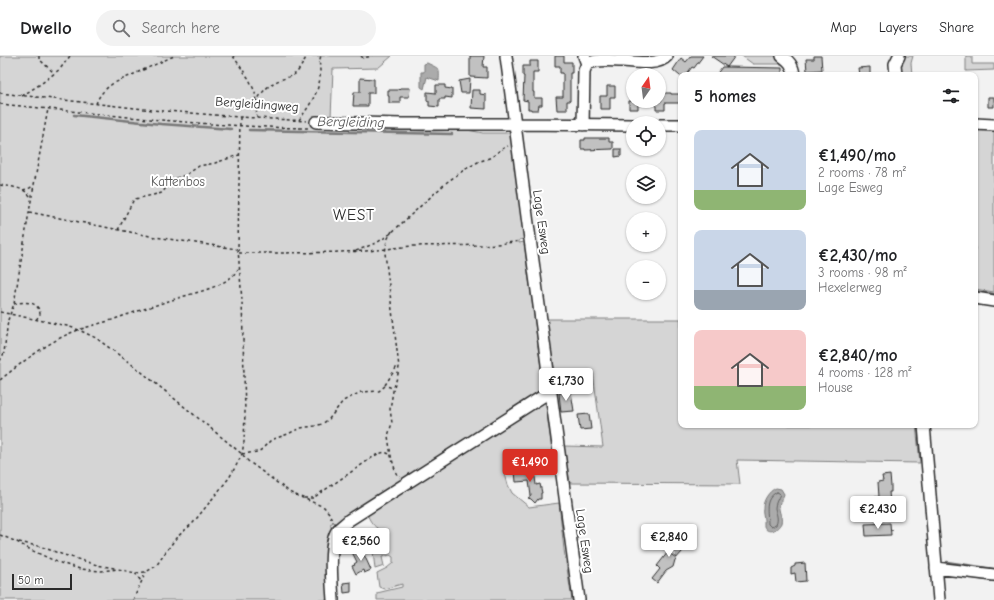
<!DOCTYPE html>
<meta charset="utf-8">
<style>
:root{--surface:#fff;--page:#f2f2f2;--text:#202124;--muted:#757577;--line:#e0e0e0;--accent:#d93025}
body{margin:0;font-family:"Comic Neue",sans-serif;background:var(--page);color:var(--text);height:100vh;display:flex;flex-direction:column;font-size:15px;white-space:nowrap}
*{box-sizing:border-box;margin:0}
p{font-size:13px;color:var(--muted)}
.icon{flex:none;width:22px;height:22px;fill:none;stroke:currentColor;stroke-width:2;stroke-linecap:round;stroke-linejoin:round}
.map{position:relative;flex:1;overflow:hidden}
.panel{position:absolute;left:678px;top:16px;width:300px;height:356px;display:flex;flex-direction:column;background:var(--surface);border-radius:8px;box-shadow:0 1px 3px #0004}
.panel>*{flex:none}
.needle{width:26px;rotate:14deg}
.buttons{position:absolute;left:626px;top:12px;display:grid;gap:8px}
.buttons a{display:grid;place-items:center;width:40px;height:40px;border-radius:50%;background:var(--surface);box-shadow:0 1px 3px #0004;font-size:20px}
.scale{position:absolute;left:12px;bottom:10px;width:60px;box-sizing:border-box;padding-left:4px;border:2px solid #2b2b2b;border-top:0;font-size:11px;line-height:14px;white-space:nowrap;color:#2b2b2b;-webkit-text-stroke:3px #fff;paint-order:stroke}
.price{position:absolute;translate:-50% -34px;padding:0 9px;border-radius:4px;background:#fff;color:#222;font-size:13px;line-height:26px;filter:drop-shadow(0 1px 2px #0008)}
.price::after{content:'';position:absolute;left:50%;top:24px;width:12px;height:9px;margin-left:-6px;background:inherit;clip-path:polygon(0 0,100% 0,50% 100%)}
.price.selected{background:var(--accent);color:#fff}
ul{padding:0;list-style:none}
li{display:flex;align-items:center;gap:12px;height:100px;padding:0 16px}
li span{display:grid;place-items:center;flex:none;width:112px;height:80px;border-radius:8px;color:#555}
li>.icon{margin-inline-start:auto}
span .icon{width:48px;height:48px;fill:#fffc;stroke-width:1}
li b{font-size:17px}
h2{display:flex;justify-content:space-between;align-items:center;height:48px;padding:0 16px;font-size:17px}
header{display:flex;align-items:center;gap:24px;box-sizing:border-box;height:56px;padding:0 20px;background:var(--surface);border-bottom:1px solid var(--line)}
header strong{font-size:19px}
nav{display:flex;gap:22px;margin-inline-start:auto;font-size:14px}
.search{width:280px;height:36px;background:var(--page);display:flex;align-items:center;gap:10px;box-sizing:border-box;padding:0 14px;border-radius:22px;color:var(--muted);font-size:15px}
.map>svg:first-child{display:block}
</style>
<header>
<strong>Dwello</strong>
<div class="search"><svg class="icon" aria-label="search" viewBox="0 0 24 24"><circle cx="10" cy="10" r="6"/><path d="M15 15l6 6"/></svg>Search here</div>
<nav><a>Map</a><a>Layers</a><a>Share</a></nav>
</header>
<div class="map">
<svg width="994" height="544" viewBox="0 0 994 544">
<rect width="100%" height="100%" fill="#f2f2f2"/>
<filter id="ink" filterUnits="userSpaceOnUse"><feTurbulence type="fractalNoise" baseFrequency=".025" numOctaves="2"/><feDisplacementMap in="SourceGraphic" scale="8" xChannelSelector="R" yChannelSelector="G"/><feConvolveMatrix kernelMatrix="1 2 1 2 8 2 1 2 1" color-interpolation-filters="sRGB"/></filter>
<g filter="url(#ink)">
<!-- green -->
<path fill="#d5d5d5" stroke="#808080" d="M0 0H392L378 12 333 13 331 61H326L325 72 426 75 467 74 483 77H511L522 162 524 183 519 184V187L524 186 544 334 338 468 335 467 334 466 330 468 333 476 329 544H0Z
M742 0H776L788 8H753Z
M903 0H913L911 7 912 19H898Z
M966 0H972V8H994V14L966 15Z
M975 74H994V236L975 233Z
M546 263H681V369H916L920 407 737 404 740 428 570 427 564 390 603 391 593 317H555Z
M545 346H546L548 365 554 408 511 414H504L508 429 512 437 529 451 559 447 564 494 572 544H377V537L402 531V528L384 533 379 531 377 517 387 512 393 507V501L390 499 382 501 384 510 375 513 372 486 379 487 380 474C373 470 370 465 367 458L478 387Z"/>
<!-- water -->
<path fill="#ababab" stroke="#787878" d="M427 7C439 13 440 11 439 25L427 21 424 33 421 31V16H424V8Z
M776 432 781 433 784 438C783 442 780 445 779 449 778 456 783 461 781 467 778 474 767 479 764 470 764 469 764 465 764 464 764 460 762 456 763 452 763 444 769 435 776 432Z"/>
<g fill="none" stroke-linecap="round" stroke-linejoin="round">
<!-- shore -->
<path stroke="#5e5e5e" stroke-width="1" d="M777 436 779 437 780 438C778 443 775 447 775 452 776 458 779 462 776 469L771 471 768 468C768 456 763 443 777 436Z"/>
<!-- stream -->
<path stroke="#787878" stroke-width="2.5" d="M74 59 161 68 231 73
M249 74 452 78
M975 235 994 238
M918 369 921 404
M947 506 994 513
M974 522 994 525"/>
</g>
<!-- building -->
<path fill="#c1c1c1" stroke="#2b2b2b" d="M470 0H484L483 11H487V22L470 21Z
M555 0H564V6H572V17H570V45H567V54H557L556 41H563V17H560V10H555Z
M691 0H703L694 12 692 11 686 19 680 20 673 14 681 2 686 6Z
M711 0H735L727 11 782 12V19H716L722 11H727Z
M814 0H821L822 14 807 15 806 3H814Z
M530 5H538V16H533V36H534V42H542V49H539L538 54H531V53H528V45L523 44 524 20H523V10H530Z
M870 11V19H859L858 12Z
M360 22 374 23V37H368V50H353L354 36H360Z
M470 23 469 37H461L459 25Z
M436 29H445V32L452 33V42L445 41V43H439V51L429 50V45H427V36L436 37Z
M607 30H615V41H610V53H600V40H607Z
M400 32H410L409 41H400V47H389V40H388V34H398Z
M472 34H480V38L486 39V53L471 52Z
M661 37H671V38H681V47H665V54H656V45H661Z
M988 41H994V51H988Z
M629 45H638V53H629Z
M585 82H609V86H613V93L585 94V93H581V84H585Z
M615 93H621V100L615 101Z
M571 336 574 355 561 356 559 337Z
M589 358 591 373 580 374 578 359Z
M534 413 536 429 540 428 542 437H541V443H538L535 447 531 443 528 442 531 440 529 425 516 426 515 415Z
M890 419 891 430V436H889L890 447 872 448 871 441H879L878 426 883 425 882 420Z
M890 467 891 479 866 480 865 468Z
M681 477 682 491V496L675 504 673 511 666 515 657 527 652 523 660 513 657 510 668 496 676 502 673 478Z
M361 492 371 514 364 517 363 514 356 518 352 510 355 509 354 508 357 506 352 496Z
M805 507 806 525 796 526 795 517 791 518V512L795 510V508Z
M351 526V536L344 537 343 527Z"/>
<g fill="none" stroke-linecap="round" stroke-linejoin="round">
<!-- minor casing -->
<g stroke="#2b2b2b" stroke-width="14">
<path id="minor" d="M506 0 530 183 579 544
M623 0V5C636 6 658 10 667 0
M782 0C789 5 793 9 794 19
M587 8C597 2 612 5 623 5
M896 19 895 8 899 0
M316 66 402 68H515L633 69
M975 68 994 69
M583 69 584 15 587 8 584 0
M659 69H681
M975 242 994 245
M924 369 939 544
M936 512 994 519
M333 544C332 528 328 488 337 475 340 471 345 468 349 464L551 335"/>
</g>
<!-- path -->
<path stroke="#2b2b2b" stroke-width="1.5" stroke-dasharray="3 3" stroke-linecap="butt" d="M39 0V3L54 17
M233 0 249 23 255 36 257 62
M361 0 363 2 372 0
M0 37 153 54 240 61 307 65
M22 40 42 27 60 13 70 0
M256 47C261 36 269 28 280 24 285 22 290 21 295 18 300 14 303 6 307 0
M0 48C103 58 205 71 308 72
M96 48C99 39 104 34 112 28L174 0
M299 64C308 52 318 38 320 22 321 15 318 7 321 0
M0 129C11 131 26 131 31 142
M23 134 30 132 34 129
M29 156 155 181 237 193
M118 174 133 145 135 143 162 137 173 123 186 119 199 110 215 107 239 99
M392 175 387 184 385 197 399 311 398 318 393 335 390 353 392 367 388 380 391 400 396 417 400 421
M356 195 378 186 390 178 447 126 464 114 478 106 492 101 500 94 508 90
M239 197C281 197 324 197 366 195 382 194 398 191 414 190 450 189 485 191 520 185
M14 248C24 245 39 245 40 258L36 264
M0 256 67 270 79 274 96 282 138 313 214 375 242 398 248 405 291 437 324 451 329 457 333 466
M0 305 4 297 8 264 14 248 29 156 48 53
M0 324C21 307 43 290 68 278 82 272 98 268 112 264 137 255 162 247 188 239 203 235 230 228 238 213
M385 329 398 309
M242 398 257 396 261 394 271 384 288 378 300 372 315 370 322 368 329 363 343 345 361 336 379 335 385 330 390 331 393 334
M304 442H313L376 399C382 397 386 394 391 400
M890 474H895
M0 479 17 486 31 494 57 506 80 513 101 515 118 513 135 517 146 516 156 510 168 493 176 482 193 467 229 422 236 410 242 398 244 386 245 356 242 245 238 193 240 61
M19 486 42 491 61 498 97 509 115 512
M135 517 141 525
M133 544 146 516"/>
<!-- minor -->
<use href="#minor" stroke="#fff" stroke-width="11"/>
</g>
</g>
<g text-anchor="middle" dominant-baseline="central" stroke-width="4" stroke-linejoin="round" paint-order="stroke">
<!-- street labels -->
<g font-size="13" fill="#2b2b2b" stroke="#fff">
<text transform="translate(257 48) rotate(4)">Bergleidingweg</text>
<text transform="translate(542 166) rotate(82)">Lage Esweg</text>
<text transform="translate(585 485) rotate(82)">Lage Esweg</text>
</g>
<!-- park labels -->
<g font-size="13" fill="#565656" stroke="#fff">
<text x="178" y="125">Kattenbos</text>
</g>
<!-- water labels -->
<g font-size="14" font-style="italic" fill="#585858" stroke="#fff">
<text transform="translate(351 66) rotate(1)">Bergleiding</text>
</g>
<!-- quarter labels -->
<g font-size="15" letter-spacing="1" fill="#2b2b2b" stroke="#fff">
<text x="354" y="159">WEST</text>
</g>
</g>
</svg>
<div class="buttons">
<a><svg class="needle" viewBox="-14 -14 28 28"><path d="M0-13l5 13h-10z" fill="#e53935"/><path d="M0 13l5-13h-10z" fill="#757577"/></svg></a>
<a><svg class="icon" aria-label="locate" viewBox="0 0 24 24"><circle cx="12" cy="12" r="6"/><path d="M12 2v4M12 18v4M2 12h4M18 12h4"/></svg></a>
<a><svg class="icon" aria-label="layers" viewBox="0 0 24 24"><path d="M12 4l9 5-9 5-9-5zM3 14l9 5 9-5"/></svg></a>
<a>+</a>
<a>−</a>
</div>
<div class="scale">50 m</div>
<b class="price" style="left:566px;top:346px">€1,730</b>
<b class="price selected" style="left:530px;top:427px">€1,490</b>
<b class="price" style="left:878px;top:474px">€2,430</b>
<b class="price" style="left:669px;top:502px">€2,840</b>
<b class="price" style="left:361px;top:506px">€2,560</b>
<section class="panel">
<h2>5 homes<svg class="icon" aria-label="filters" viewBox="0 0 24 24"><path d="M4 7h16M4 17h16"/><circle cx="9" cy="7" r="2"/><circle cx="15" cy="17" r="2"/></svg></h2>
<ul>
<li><span style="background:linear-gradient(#c9d6e8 75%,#8fb573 0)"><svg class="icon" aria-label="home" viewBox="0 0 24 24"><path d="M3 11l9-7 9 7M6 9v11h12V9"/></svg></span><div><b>€1,490/mo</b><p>2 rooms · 78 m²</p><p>Lage Esweg</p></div></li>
<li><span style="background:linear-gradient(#c9d6e8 75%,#9aa5b1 0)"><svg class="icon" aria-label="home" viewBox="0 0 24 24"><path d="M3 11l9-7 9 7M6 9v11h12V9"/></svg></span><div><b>€2,430/mo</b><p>3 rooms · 98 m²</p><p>Hexelerweg</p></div></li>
<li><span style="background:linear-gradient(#f6c9c9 70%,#8fb573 0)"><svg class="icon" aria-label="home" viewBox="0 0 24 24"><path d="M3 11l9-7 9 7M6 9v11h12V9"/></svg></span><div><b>€2,840/mo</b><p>4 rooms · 128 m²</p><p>House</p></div></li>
</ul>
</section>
</div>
